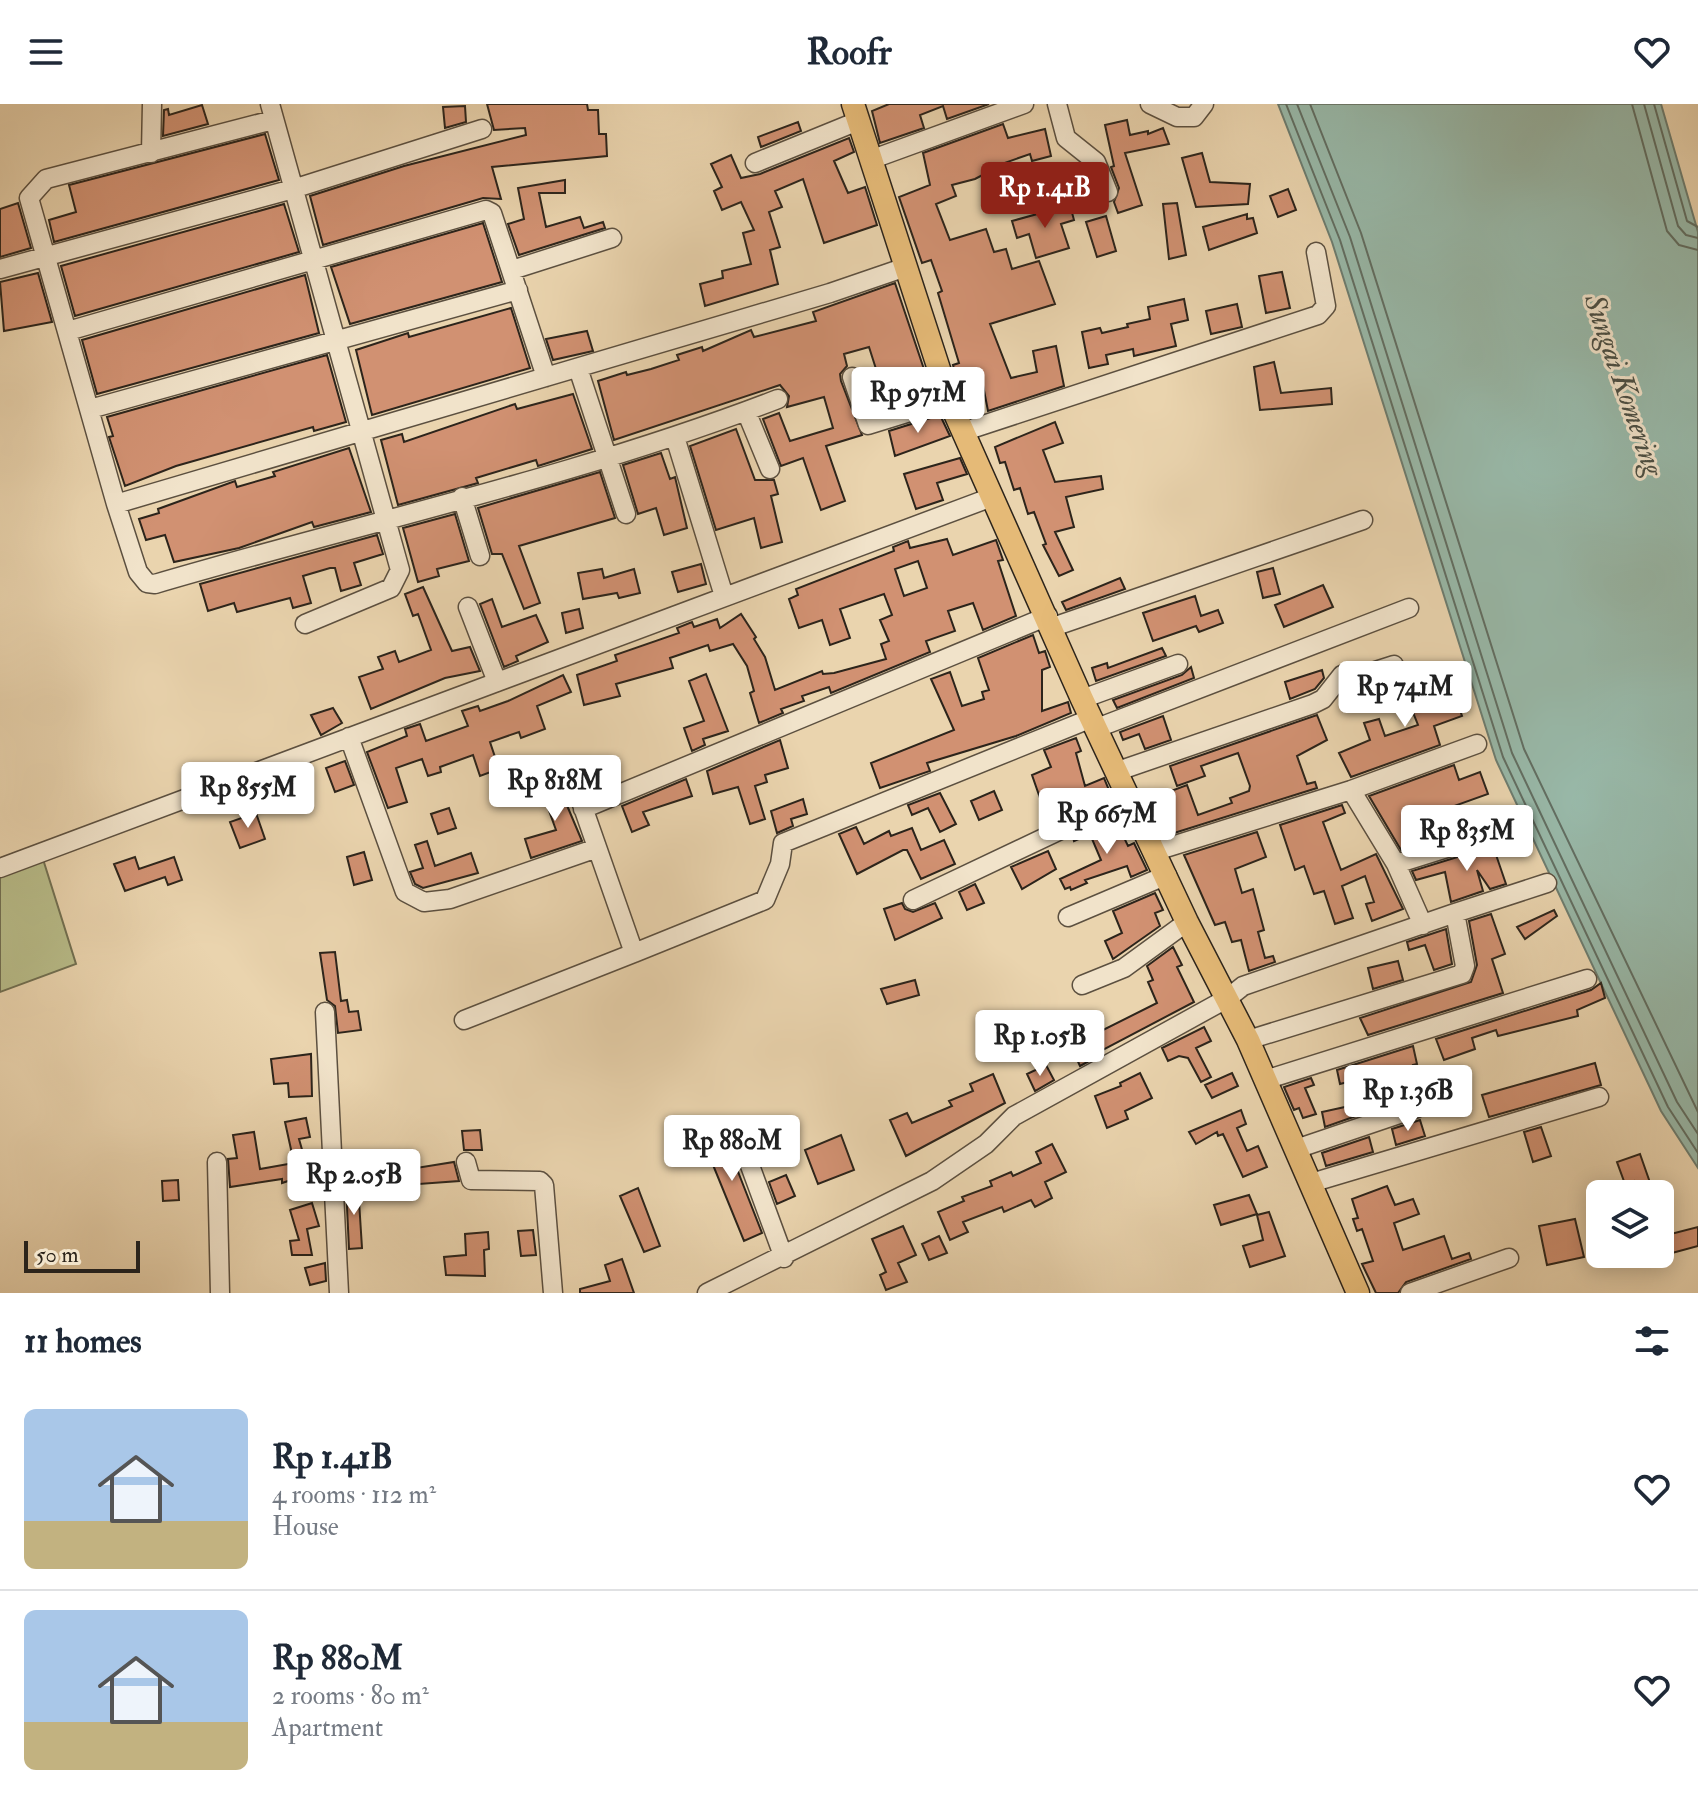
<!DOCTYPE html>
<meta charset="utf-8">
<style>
:root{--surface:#fff;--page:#f2f2f3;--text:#1f2937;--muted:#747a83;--line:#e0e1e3;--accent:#8f2418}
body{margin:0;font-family:"IM FELL Double Pica",serif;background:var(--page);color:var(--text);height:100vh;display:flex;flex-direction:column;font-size:30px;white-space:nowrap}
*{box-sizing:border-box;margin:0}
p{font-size:26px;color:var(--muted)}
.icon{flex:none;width:44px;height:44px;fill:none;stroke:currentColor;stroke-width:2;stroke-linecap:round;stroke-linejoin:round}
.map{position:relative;height:1189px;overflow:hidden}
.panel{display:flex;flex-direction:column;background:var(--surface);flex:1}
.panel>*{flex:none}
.tools{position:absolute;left:1586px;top:1076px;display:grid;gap:16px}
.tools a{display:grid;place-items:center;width:88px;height:88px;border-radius:12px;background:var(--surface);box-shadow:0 4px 20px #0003;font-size:40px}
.scale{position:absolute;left:24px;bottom:20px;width:116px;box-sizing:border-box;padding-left:8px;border:4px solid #2c241b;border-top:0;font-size:22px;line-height:28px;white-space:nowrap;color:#2c241b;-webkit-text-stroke:6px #f1e3ca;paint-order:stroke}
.price{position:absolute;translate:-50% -68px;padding:0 18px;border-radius:8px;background:#fff;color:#222;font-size:26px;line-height:52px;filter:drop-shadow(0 2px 4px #0008)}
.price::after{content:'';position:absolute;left:50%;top:48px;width:24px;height:18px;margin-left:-12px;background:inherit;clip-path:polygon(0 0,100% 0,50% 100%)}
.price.on{background:var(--accent);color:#fff}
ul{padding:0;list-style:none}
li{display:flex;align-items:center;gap:24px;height:200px;padding:0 24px}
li+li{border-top:2px solid var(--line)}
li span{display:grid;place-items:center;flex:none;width:224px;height:160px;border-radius:12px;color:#555}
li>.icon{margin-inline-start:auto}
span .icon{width:96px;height:96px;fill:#fffc;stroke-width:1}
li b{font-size:34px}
h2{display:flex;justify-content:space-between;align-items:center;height:96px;padding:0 24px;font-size:34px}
header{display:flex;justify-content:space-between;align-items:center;height:104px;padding:0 24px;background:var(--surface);font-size:36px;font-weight:700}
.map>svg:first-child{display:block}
</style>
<header><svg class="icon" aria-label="menu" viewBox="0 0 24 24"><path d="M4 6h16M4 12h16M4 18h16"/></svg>Roofr<svg class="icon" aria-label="heart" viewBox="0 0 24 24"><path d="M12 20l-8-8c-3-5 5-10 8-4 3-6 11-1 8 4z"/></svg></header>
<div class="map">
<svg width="1698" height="1189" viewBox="0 0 1698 1189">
<rect width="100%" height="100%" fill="#ead4ae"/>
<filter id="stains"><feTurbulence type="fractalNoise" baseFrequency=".0025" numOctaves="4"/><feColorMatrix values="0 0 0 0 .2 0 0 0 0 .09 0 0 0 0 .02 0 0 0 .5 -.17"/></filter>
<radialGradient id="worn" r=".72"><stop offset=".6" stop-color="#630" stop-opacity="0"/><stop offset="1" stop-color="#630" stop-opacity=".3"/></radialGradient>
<!-- green -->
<path fill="#b8bc89" stroke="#727052" stroke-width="2" d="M42 752 76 860 0 888V769Z"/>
<!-- water -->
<path fill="#98b8a8" stroke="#6d7d70" stroke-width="2" d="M1278 0H1661L1698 128V1064L1661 1007 1496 656 1332 138Z"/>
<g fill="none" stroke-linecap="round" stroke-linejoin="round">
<!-- shore -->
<path stroke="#626e62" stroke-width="2" d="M1286 0 1340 136 1503 653 1668 1003 1698 1049
M1297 0 1350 133 1512 649 1677 998 1698 1030
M1310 0 1361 129 1524 645 1698 1008
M1632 0 1667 127 1679 141 1698 146
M1644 0 1678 122 1686 131 1698 134
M1654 0 1687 117 1698 123"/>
</g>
<!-- building -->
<path fill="#d19172" stroke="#2c241b" stroke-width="2" fill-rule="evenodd" d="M487 0H587L588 6H598L599 30H606L607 52 492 63 501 95 483 94 323 141 310 92 404 62 526 31 525 24 494 26Z
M889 0H989L947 15 943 2 920 11 924 24 880 39 872 7Z
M202 1 208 20 163 32 164 6 168 5 169 11Z
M465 2 466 18 445 24 443 3Z
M1127 16 1130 31 1148 27V30L1163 24 1169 40 1125 49 1142 101 1118 109 1114 98 1119 84 1111 63 1114 62 1105 21Z
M798 18 801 27 761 43 758 33Z
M1003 20 1008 34 1045 25 1051 52 1032 57 1030 50 993 63 994 65 975 75 952 81 956 92 936 100 950 136 986 125 994 148 1006 145 1012 165 1039 157 1055 200 990 220 1011 274 1037 268 1033 247 1056 242 1064 282 988 307 982 276 959 283 953 261 959 259 938 189 942 187 931 156 922 159 899 93 930 81 923 49Z
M265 30 279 76 54 138 49 116 76 108 69 81Z
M849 34 854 48 834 57 848 89 865 83 877 121 824 139 803 75 775 87 782 103 769 108 780 143 770 146 778 180 705 202 700 180 723 174 722 167 751 160 743 129 754 126 741 98 722 106 714 87 722 83 711 60 731 51 741 74 760 70Z
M1202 49 1210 78 1250 80 1248 100 1196 103 1182 54Z
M565 76V89H539L546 123 580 113 584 124 603 118 605 124 519 151 508 120 524 115 518 84Z
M1288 85 1296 106 1278 113 1270 92Z
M18 99 31 144 0 153V105Z
M1177 99 1186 151 1169 155 1163 100Z
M284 100 299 148 75 212 61 162Z
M1070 101 1074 116 1061 120 1069 144 1036 154 1029 130 1017 134 1012 117Z
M1247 110V115L1253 114 1257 129 1209 146 1203 123Z
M1106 112 1116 147 1097 153 1086 118Z
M483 119 502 178 350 220 331 163Z
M1282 168 1290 204 1266 209 1259 172Z
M38 169 52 218 4 227 0 178Z
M305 171 319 229 97 290 82 236Z
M895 179 932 289 876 306 871 291 883 287 869 243 844 250 847 262 840 270 841 277 862 331 826 342 845 397 821 406 803 354 781 362 763 315 779 309 790 337 833 324 824 293 787 303 789 292 780 281 614 336 598 277 626 268 627 271 651 265 679 256 677 251 702 243 703 247 751 226 754 233 816 217 813 208Z
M1184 195 1188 216 1171 220 1176 242 1134 252 1133 245 1106 251 1108 260 1089 264 1082 228 1100 224 1102 229 1128 223 1127 220 1150 215 1148 203Z
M1237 200 1242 223 1211 230 1206 207Z
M511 204 530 264 372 311 356 246 408 229 409 233Z
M587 227 593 247 553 256 546 235Z
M327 251 346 318 314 327 313 323 176 362 125 382 109 333 113 332 107 313Z
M1274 258 1281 289 1331 284 1332 300 1260 306 1254 263Z
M573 290 592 345 538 362 536 356 476 374 478 379 398 401 381 336 402 330 404 338 515 300 517 305Z
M940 311 950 332 895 352 889 327Z
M1055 318 1063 339 1043 346 1055 378 1101 372 1103 385 1066 393 1074 423 1055 428 1073 466 1059 472 1043 441 1046 440 1034 408 1028 410 1020 384 1014 386 1005 358 1000 359 995 343Z
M736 325 755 376H774L778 390 771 392 782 438 761 444 754 414 716 426 690 342Z
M349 344 371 408 314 423 312 418 239 444 174 458 165 431 146 436 139 415 159 409 158 405 235 377 237 383 275 372 273 368Z
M661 349 670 375 675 373 687 424 664 431 656 404 638 410 623 361Z
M960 354 967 370 937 379 943 396 916 405 904 370Z
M600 368 615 414 519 442 540 499 524 505 502 450H492L478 404Z
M455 410 469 457 437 465 439 472 418 478 403 424Z
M377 431 383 450 354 459 361 481 341 487 335 464H330L303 472 311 499 293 504 290 494 237 508 234 499 208 507 200 480Z
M947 435 953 451 996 436 1003 456 998 457 1016 512 983 526 973 499 948 507 955 527 926 537 930 548 831 589 829 583 802 592 804 597 781 605 783 609 759 619 750 589 754 587 747 562 733 540 710 547 708 541 670 554 673 564 616 580 620 592 584 601 577 571 617 557 615 551 679 529 677 524 692 518 694 523 717 515 720 524 741 510 756 533 754 535 765 553 775 586 822 567 823 570 834 569 886 555 881 540 889 537 880 516 892 511 884 490 840 505 850 534 830 541 822 516 799 524 789 495 798 491 796 485 894 447 893 443 908 437 910 444ZM918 457 927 484 904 492 895 465Z
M701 460 706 480 678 488 672 468Z
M1273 464 1280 490 1263 494 1257 468Z
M602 465 604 474 634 465 640 489 619 494 617 489 583 495 578 469Z
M1120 474 1125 485 1066 506 1062 498Z
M1323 481 1333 503 1284 523 1275 501Z
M423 483 452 547 470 543 480 567 445 574 371 605 359 573 383 565 378 553 395 547 399 558 431 546 418 510 413 512 405 490Z
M1195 492 1201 512 1218 506 1223 519 1199 528 1196 522 1153 537 1143 509Z
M492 495 502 523 536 511 548 538 516 552 518 557 504 563 480 500Z
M579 505 583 524 566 529 562 509Z
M1033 531 1039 549 1045 547 1050 563 1042 566V607L1068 598 1071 609 1016 632 927 659 930 667 880 684 871 659 954 626 931 575 950 568 962 602 984 595 982 588 989 586 978 554Z
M1162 544 1166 552 1096 577 1092 564 1107 559 1108 564Z
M1191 563 1194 574 1117 604 1113 596 1182 571Z
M1322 566 1324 574 1315 585 1290 595 1285 578Z
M1423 568 1431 588 1451 581 1462 612 1434 622 1440 641 1351 673 1339 649 1370 636 1364 619 1379 615 1385 632 1418 621 1400 576Z
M706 570 728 627 703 635 705 641 692 647 684 624 704 617 689 577Z
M563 571 571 588 537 602 545 625 521 634 519 628 490 638 499 665 480 672 473 651 440 663 441 668 428 672 422 655 396 664 407 698 388 704 367 648 407 632 405 625 420 620 426 637 468 622 462 607 478 602 480 607 508 597Z
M333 604 342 619 321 631 311 611Z
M1317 611 1327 636 1297 652 1307 680 1315 678 1317 684 1171 730 1155 693 1187 681 1198 711 1232 699 1230 694 1249 687 1250 682 1238 649 1201 662 1205 672 1177 682 1170 662Z
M1163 612 1171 636 1145 645 1139 630 1123 636 1120 628Z
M1076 634 1081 647 1076 649 1085 682 1104 674 1109 686 1056 700 1060 710 1047 714 1032 671 1051 663 1044 646Z
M780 636 788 664 765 671 767 678 755 682 765 715 750 720 738 683 713 690 707 667Z
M345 657 354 681 335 688 326 664Z
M1454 661 1459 676 1480 668 1488 690 1454 702 1462 727 1445 732 1438 712 1412 722 1418 740 1401 746 1369 692Z
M555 673 582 737 531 754 525 735 556 726 539 679Z
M291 674 298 694 277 700 270 681Z
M686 675 692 692 643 708 649 721 632 728 622 702Z
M994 687 1002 706 979 716 971 697Z
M940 689 956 720 940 728 928 704 912 711 908 701Z
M803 695 807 710 791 715 793 722 777 729 771 707Z
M1342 701 1345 709 1323 718 1341 766 1376 750 1403 805 1372 817 1366 800 1374 798 1365 772 1342 782 1353 814 1335 820 1324 787 1314 790 1304 762 1295 766 1280 721Z
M449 704 456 724 438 730 431 710Z
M256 709 265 735 240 744 230 718Z
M1105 718 1109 727 1119 723 1128 742 1134 739 1147 766 1131 773 1127 762 1085 776 1087 779 1071 786 1070 783 1065 785 1060 775 1101 756 1090 730 1074 737 1073 733Z
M856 723 864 740 889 727 891 732 912 724 921 746 944 736 955 760 921 775 907 746H903L857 770 839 730Z
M1257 728 1266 753 1235 765 1242 789 1253 785 1264 826 1258 828 1265 854 1273 852 1275 858 1249 867 1241 836 1232 838 1225 818 1215 821 1184 751Z
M427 737 435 762 471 749 478 769 423 784 415 780 410 768 423 764 415 741Z
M1493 742 1506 780 1490 785 1477 766 1483 787 1451 798 1445 768 1416 776 1412 767Z
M1048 747 1056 765 1022 785 1011 763Z
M364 748 372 776 354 781 347 753Z
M135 753 139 765 174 753 182 776 168 781 165 773 125 787 114 760Z
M975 780 984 799 967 806 959 788Z
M1155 789 1163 806 1155 809 1160 822 1113 855 1105 837 1122 829 1113 807Z
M902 799 905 805 913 808 935 799 942 814 895 836 884 805Z
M1554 806 1557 812 1525 835 1517 823Z
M1491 810 1505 850 1492 855 1503 889 1368 931 1360 914 1471 878 1477 861 1469 817Z
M1446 825 1452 860 1434 866 1425 841 1409 846 1407 838Z
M1173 843 1182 861 1177 863 1194 898 1091 952 1093 955 1080 962 1071 942 1157 899 1148 878 1153 876 1147 862Z
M335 848 341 897 347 896 349 908 358 907 361 926 338 929 335 902 327 896 320 849Z
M1398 857 1403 876 1373 885 1368 864Z
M915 876 919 891 887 900 881 885Z
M1601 879 1605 894 1577 906 1578 912 1498 932 1496 926 1472 934 1475 945 1444 956 1436 935 1591 886Z
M1204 923 1211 937 1196 944 1211 973 1201 978 1188 954 1179 952 1168 957 1162 944Z
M1413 942 1417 960 1413 961 1423 994 1413 993 1381 1003 1371 972 1340 980 1337 966Z
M311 950 312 992 289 993 288 979 274 980 271 955Z
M1595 959 1601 981 1489 1013 1482 991Z
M1046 961 1054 976 1035 987 1027 970Z
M1140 969 1152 994 1125 1007 1128 1015 1107 1024 1095 992 1121 982 1120 979Z
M1232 969 1238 982 1212 994 1205 981Z
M993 970 1005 999 906 1052 890 1016 907 1009 912 1019 952 1002 949 997 973 987 970 980Z
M1311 974 1314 981 1305 984 1316 1010 1303 1014 1299 1004 1294 1006 1284 983Z
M1354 1001 1356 1012 1325 1023 1322 1008Z
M1241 1006 1246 1020 1237 1024 1247 1047 1258 1042 1267 1063 1243 1073 1223 1030 1218 1032 1217 1028 1196 1040 1189 1028Z
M306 1014 310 1033 299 1035 309 1070 282 1079V1075L230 1083 228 1055 237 1054 233 1031 254 1028 260 1065 294 1059 285 1018Z
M1420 1016 1425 1032 1396 1041 1392 1025Z
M728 1023 727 1032 735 1060 762 1129 744 1137 702 1034Z
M1541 1023 1551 1052 1533 1058 1524 1028Z
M480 1026 482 1046H464L462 1027Z
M841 1031 854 1066 818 1080 805 1046Z
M1369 1033 1373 1048 1326 1062 1322 1049Z
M1052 1040 1066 1068 1045 1078 1052 1094 1035 1103 1031 1096 1004 1108 1002 1103 963 1118 968 1128 950 1136 938 1108 964 1097 962 1093 992 1082 990 1077 1011 1068 1013 1072 1041 1059 1036 1048Z
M1640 1050 1654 1090H1638L1634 1077 1625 1080 1617 1058Z
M454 1058 459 1077 419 1080 416 1064Z
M786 1071 795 1092 777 1100 769 1078Z
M178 1076 179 1096 163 1097 162 1077Z
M358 1081 362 1144 349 1145 346 1082Z
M1387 1082 1395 1101 1413 1095 1419 1110 1394 1119 1403 1146 1444 1132 1452 1155 1469 1149 1471 1155 1406 1178 1398 1189H1376L1362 1160 1373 1157 1362 1125 1357 1127 1353 1115 1358 1114 1352 1095Z
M638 1084 660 1142 644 1148 620 1092Z
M1249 1091 1257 1110 1221 1121 1214 1101Z
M312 1099 319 1122 307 1125 312 1151H292L290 1137 299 1136 290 1106Z
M1269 1108 1285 1152 1250 1163 1243 1142 1263 1136 1257 1111Z
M1575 1115 1584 1153 1547 1161 1539 1122Z
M903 1122 916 1151 898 1159 907 1178 886 1186 880 1171 886 1168 872 1135Z
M1698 1123V1142L1672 1149 1667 1131Z
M533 1126 536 1151 521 1152 518 1127Z
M488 1128 489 1145 484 1146 485 1172 446 1171 444 1153 466 1151 465 1130Z
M939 1132 947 1149 929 1156 922 1140Z
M622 1155 634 1189H580V1185L610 1177 605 1161Z
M325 1159 326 1177 310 1181 305 1164Z"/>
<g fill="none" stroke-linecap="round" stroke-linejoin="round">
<!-- minor casing -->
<g stroke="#5c5040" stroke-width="21">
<path id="minor" d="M270 0 400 466 391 484 305 520
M1057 0 1066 34 1096 58 1108 88
M1150 0 1177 13H1194L1204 0
M273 16 46 75 29 94 116 400 138 468 147 479 155 480C362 419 576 373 778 295
M151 49 152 0
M870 56 1024 0
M755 59 858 17
M0 165 293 85 482 25
M512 166 612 134
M68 227 486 106 492 109 546 273
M578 264 626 410
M852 273 868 321 949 296
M90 305 518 186
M746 307 770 365
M965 327 1318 211 1326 202 1316 148
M675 333 724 492
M462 393 480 452
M116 400 830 189 903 164
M468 503 497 578
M1053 523 1363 416
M1082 595 1178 560
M1097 624 1409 504
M349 633 405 788 424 798 450 795 597 744
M1118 667 1313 600 1323 595 1342 571 1369 569 1394 561
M1351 686 1396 760 1423 821
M583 705 1048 512
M1156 747 1351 686 1477 640
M1396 760 1514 723
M0 764 992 393
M913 796 1130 693
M1455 809 1547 779
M1068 813 1167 771
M634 849 765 796 780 760 783 739 1092 614
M1082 881 1124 864 1187 818
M325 908 339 1189
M464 916 634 849 571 669
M1265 976 1587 875
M738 1029 784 1154
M1296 1045 1417 1004
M217 1058 220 1189
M466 1058 471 1076 540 1077 544 1081 553 1189
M1311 1079 1599 993
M707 1189 932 1077 986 1040 1014 1012 1228 894 1243 882 1455 809 1465 862 1462 870 1248 936
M1410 1189 1509 1154"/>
</g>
<!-- major casing -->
<g stroke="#2c241b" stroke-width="25">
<path id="major" d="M853 0 949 296 1082 595 1187 818 1248 936 1358 1189"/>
</g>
<!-- minor -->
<use href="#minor" stroke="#f1e3ca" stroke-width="18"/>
<!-- major -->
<use href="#major" stroke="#e5ba77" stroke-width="22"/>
</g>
<g text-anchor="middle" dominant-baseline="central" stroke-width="6" stroke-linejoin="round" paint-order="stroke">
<!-- water labels -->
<g font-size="30" font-style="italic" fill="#4c5045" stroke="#f1e3ca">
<text transform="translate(1624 281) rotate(71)">Sungai Komering</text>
</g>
</g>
<rect width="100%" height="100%" filter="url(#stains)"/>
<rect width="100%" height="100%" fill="url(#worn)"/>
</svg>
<div class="tools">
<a><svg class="icon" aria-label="layers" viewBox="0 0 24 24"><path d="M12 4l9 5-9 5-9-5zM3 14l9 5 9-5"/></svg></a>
</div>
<div class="scale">50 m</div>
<b class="price on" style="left:1045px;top:126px">Rp 1.41B</b>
<b class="price" style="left:918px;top:331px">Rp 971M</b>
<b class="price" style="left:1405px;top:625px">Rp 741M</b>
<b class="price" style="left:555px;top:719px">Rp 818M</b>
<b class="price" style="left:248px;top:726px">Rp 855M</b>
<b class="price" style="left:1107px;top:752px">Rp 667M</b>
<b class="price" style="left:1467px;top:769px">Rp 835M</b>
<b class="price" style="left:1040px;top:974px">Rp 1.05B</b>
<b class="price" style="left:1408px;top:1029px">Rp 1.36B</b>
<b class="price" style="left:732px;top:1079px">Rp 880M</b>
<b class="price" style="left:354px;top:1113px">Rp 2.05B</b>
</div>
<section class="panel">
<h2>11 homes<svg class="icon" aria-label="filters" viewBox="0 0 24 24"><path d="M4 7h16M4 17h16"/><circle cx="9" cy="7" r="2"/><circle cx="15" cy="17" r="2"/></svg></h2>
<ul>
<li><span style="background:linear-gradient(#a9c7e8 70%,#c2b280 0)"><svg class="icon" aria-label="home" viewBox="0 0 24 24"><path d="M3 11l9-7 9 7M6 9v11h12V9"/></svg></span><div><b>Rp 1.41B</b><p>4 rooms · 112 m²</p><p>House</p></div><svg class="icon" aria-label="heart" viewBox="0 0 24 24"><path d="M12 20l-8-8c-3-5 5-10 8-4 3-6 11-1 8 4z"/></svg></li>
<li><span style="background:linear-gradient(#a9c7e8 70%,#c2b280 0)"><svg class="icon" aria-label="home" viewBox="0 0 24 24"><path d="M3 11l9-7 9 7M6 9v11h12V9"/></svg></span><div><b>Rp 880M</b><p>2 rooms · 80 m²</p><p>Apartment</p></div><svg class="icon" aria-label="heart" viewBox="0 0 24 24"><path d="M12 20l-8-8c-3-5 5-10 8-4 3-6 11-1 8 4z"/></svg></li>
</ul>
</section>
